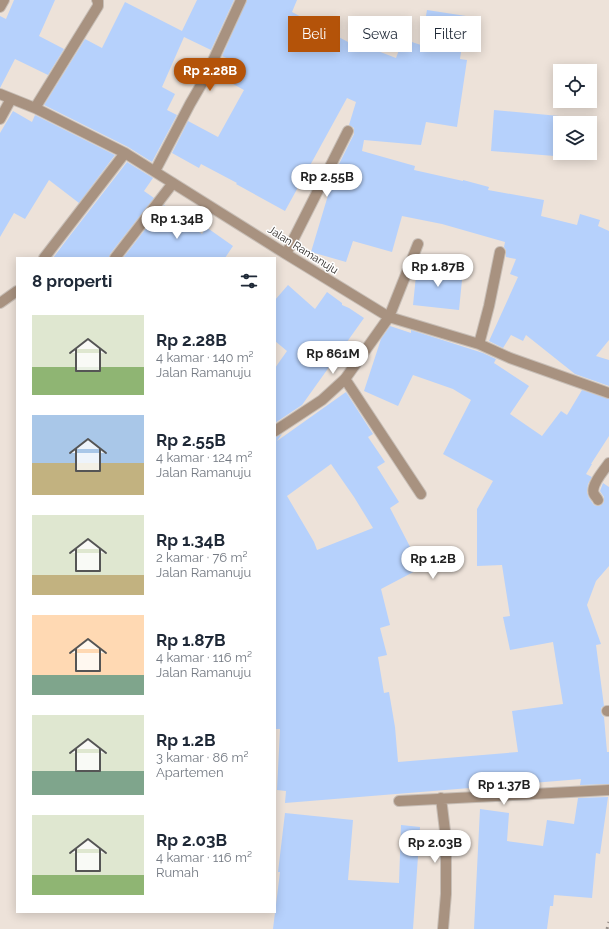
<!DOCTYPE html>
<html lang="id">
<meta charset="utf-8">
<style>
:root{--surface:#fff;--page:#f6f6f7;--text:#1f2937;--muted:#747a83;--accent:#b45309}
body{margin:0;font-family:Raleway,sans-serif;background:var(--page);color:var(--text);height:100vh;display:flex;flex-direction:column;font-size:15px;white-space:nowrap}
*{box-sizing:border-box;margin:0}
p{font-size:13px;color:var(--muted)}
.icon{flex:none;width:22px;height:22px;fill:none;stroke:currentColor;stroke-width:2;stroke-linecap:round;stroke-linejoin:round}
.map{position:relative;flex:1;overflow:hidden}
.panel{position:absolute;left:16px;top:257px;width:260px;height:656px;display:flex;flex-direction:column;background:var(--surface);border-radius:0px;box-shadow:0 2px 10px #0003}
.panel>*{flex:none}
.guide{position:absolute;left:288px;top:16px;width:261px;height:36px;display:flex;gap:8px}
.fabs{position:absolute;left:553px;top:64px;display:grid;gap:8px}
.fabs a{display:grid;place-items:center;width:44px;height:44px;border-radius:0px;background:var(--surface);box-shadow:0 2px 10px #0003;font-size:20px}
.price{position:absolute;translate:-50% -34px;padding:0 9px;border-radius:14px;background:#fff;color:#222;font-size:13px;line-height:26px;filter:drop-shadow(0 1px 2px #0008)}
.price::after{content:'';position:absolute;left:50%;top:24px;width:12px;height:9px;margin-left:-6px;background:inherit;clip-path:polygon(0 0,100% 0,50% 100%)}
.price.active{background:var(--accent);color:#fff}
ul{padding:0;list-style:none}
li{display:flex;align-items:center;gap:12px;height:100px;padding:0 16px}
li span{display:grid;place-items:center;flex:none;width:112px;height:80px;border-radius:0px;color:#555}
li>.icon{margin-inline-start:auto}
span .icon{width:48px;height:48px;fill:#fffc;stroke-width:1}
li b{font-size:17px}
h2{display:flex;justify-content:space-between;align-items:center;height:48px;padding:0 16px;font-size:17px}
.pill{padding:0 14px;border-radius:0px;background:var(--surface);box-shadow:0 2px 10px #0003;font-size:14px;line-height:36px}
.pill.active{background:var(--accent);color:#fff}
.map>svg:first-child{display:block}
</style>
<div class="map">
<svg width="609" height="929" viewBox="0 0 609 929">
<rect width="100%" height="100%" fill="#ede2d9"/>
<!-- building -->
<path fill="#b6d1fc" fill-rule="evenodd" d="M14 0H55L39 36 64 49 48 75 15 59 0 88V16L6 19Z
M197 0H234L211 50 184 37 162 87 175 94 167 110 177 115 152 162 128 147 44 105 85 39 102 48 125 2 182 31Z
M247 0H297L292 12 348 42 349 40 396 58 403 39 421 45 427 10 466 16 460 59 467 60 457 127 426 122 421 145 364 140 362 151 415 166 414 170 463 181V180L489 187 488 190 544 200 541 216 577 225 580 214 600 220 598 226 609 231V340L596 356 609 360V386L575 374 526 335 523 341 511 335 503 348 489 341 518 277 510 274 516 259 506 257V250L504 247 505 242 442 224 402 216 392 252 353 241 346 262 311 252 335 172 354 134V128L349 125 356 102 347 98 285 211 236 184 237 183 201 164 199 168 172 153 188 121 218 137 244 90 224 79 233 61 222 56Z
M494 110 570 117V123H560V153H567V157L491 151Z
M13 111 32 122 35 115 115 155 79 203 49 180 25 219 14 213 0 237V133Z
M127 162 153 178 144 191 154 198 110 254 109 258H53L65 242Z
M164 205 202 234 206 227 233 246 225 258H123Z
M417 266 463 270 459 310 413 305Z
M288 285 315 309 327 292 342 303V305L349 308 364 318 302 405 275 423V368L287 351 275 341V300Z
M390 326 411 333V330L455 344 483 353 496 359 494 363 529 386 510 414 542 436 561 411 567 415 582 390 609 399V436L591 464H592L586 474 592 477 588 484 587 492 589 498 594 505 597 506H600L604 502V497L600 491 603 483 609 487V566L596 581 587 605 601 644 596 645 604 706 601 708V711L602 715 604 717 607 752H609V784L580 785 581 779 285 803 286 791 277 790 280 729H275V437L282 434 277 441 346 392 373 434 368 437 385 462 377 467 399 502 390 508 421 568 381 589 390 625 380 628 387 655 378 657 384 693 389 692 395 727 398 762 518 752 512 711 563 704 553 642 510 650 503 617 510 616 502 565 477 566V509L493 481 443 454 471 400 453 389 413 375 398 406 364 391 381 339ZM331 464 354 497 373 528 317 550 314 542 287 496Z
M608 797 600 854 596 853 592 898 554 895 553 906H550L547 929H474L480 809 509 813 507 841 543 846 547 820 574 824 578 798Z
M285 813 353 820 348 880 399 883 401 825 420 827 413 929H273L280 872H278Z"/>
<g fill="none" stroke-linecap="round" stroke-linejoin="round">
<!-- lane casing -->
<g stroke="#c7beb6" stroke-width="12">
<path id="lane" d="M345 379 421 494"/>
</g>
<!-- street casing -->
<g stroke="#c7beb6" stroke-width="12">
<path id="street" d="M0 7 4 0
M0 94 35 108 125 153 286 254 389 317 479 344 510 358 609 393
M35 108 98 6V1L97 0
M0 119 11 99
M155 171 190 104 205 78 241 0
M286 254 348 131
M44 258 125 153
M115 258 173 183
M0 303 17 291
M479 344 489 306 500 252
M275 431 322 400 345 379 389 317 418 244
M598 500C598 499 594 495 594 494 590 486 604 470 609 463
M607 711H609
M441 798 446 839V894L443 929
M399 801 609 790"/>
</g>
<!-- lane -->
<use href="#lane" stroke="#a89280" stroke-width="10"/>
<!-- street -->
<use href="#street" stroke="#a89280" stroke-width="10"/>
<!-- rail -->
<path stroke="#948c86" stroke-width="3" stroke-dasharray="2 4" stroke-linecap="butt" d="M607 929 609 922"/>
</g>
<g text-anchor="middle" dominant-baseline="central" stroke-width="3" stroke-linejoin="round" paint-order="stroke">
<!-- street labels -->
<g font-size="11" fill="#312d2a" stroke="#fff">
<text transform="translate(303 250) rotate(32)">Jalan Ramanuju</text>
</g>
</g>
</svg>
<div class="fabs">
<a><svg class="icon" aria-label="locate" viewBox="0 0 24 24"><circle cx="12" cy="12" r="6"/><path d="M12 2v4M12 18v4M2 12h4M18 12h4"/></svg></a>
<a><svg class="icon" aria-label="layers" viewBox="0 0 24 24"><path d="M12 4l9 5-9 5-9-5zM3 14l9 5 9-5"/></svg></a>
</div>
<b class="price active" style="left:210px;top:92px">Rp 2.28B</b>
<b class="price" style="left:327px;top:198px">Rp 2.55B</b>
<b class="price" style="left:177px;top:240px">Rp 1.34B</b>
<b class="price" style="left:438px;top:288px">Rp 1.87B</b>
<b class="price" style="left:333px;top:375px">Rp 861M</b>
<b class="price" style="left:433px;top:580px">Rp 1.2B</b>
<b class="price" style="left:504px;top:806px">Rp 1.37B</b>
<b class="price" style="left:435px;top:864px">Rp 2.03B</b>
<div class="guide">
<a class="pill active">Beli</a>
<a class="pill">Sewa</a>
<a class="pill">Filter</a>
</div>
<section class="panel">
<h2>8 properti<svg class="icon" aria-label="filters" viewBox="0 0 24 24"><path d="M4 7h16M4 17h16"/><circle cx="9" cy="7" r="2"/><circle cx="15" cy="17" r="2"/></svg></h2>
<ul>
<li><span style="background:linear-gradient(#dfe7d0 65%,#8fb573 0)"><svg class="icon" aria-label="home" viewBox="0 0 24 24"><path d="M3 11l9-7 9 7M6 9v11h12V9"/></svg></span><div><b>Rp 2.28B</b><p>4 kamar · 140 m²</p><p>Jalan Ramanuju</p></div></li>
<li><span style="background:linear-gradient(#a9c7e8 60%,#c2b280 0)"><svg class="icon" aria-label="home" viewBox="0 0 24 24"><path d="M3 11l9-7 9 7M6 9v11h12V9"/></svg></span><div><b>Rp 2.55B</b><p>4 kamar · 124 m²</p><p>Jalan Ramanuju</p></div></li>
<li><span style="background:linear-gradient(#dfe7d0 75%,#c2b280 0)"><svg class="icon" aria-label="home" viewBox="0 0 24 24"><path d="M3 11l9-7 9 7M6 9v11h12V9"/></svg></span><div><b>Rp 1.34B</b><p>2 kamar · 76 m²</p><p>Jalan Ramanuju</p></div></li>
<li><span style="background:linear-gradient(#ffd9b3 75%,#7fa58c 0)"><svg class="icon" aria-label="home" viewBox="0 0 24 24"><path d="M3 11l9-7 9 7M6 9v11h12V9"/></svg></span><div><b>Rp 1.87B</b><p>4 kamar · 116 m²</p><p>Jalan Ramanuju</p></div></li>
<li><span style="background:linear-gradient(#dfe7d0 70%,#7fa58c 0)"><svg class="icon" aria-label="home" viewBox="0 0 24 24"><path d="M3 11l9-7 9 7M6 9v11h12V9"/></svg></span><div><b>Rp 1.2B</b><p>3 kamar · 86 m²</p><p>Apartemen</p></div></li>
<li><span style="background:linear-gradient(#dfe7d0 75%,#8fb573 0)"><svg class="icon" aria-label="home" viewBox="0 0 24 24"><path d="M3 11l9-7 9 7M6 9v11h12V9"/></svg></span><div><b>Rp 2.03B</b><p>4 kamar · 116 m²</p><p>Rumah</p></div></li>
</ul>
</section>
</div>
